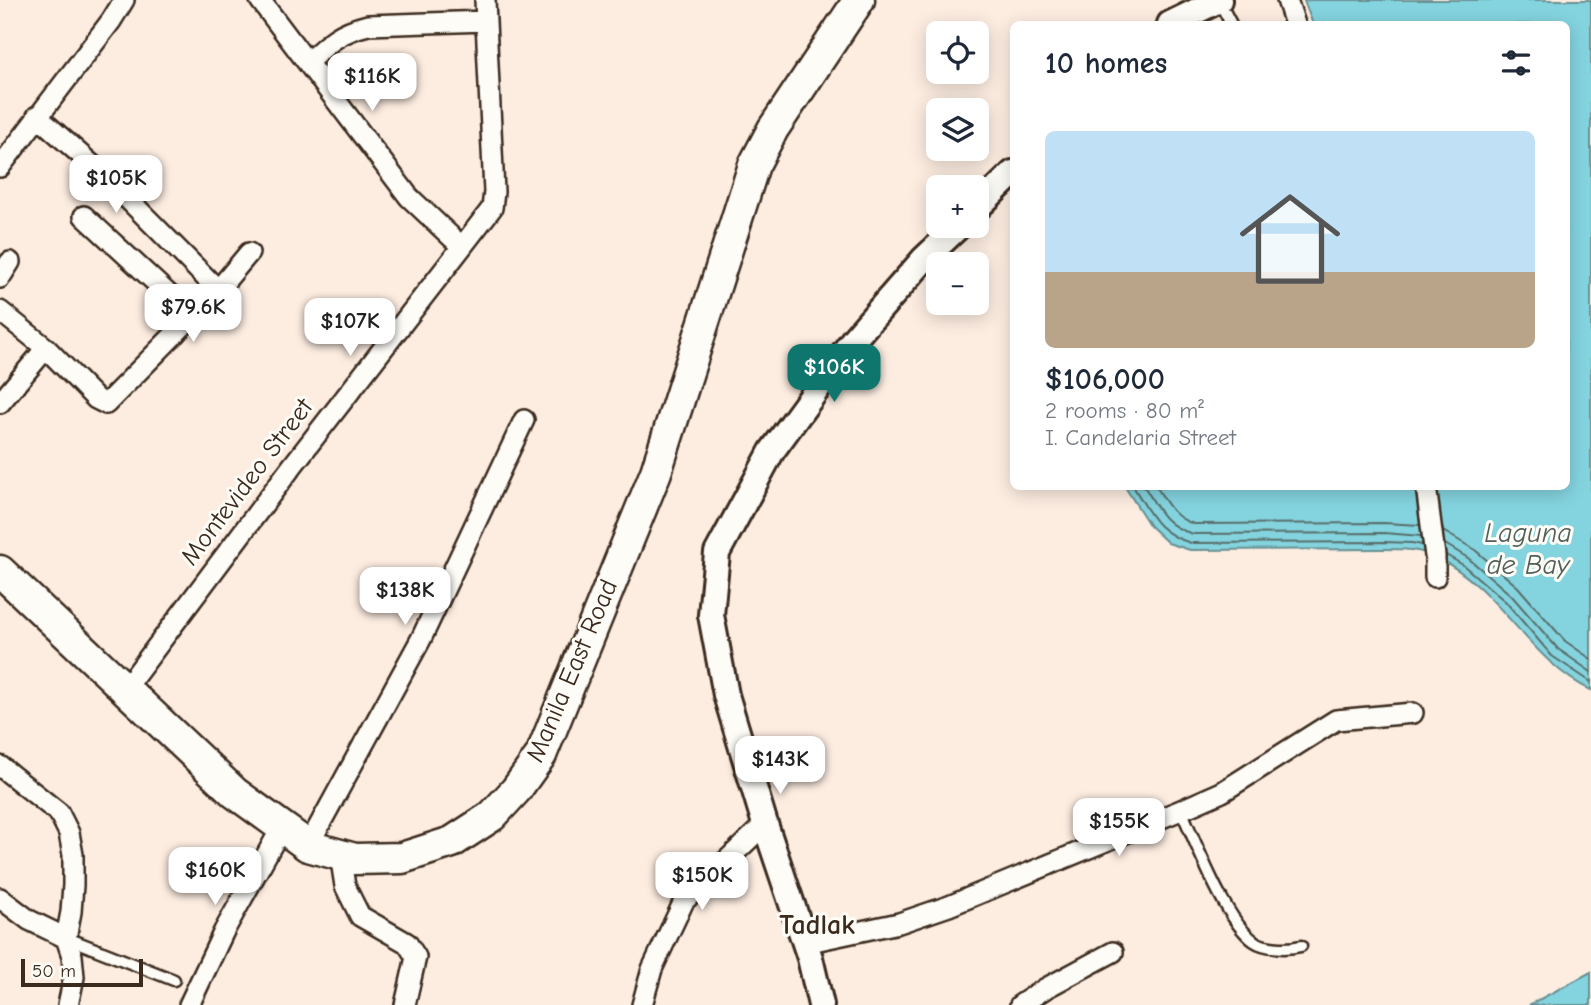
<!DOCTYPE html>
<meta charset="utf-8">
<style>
:root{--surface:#fff;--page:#f2f2f3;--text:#1f2937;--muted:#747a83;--line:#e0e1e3;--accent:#0f766e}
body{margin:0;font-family:"Comic Neue",sans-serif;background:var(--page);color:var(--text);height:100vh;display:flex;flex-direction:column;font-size:26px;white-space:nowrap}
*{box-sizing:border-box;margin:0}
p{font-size:23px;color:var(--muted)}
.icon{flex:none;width:38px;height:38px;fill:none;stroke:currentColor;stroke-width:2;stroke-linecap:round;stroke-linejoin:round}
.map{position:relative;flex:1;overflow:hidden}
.details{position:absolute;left:1010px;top:21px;width:560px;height:469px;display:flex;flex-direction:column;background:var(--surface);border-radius:10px;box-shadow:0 4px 18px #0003}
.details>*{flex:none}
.fabs{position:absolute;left:926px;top:21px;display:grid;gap:14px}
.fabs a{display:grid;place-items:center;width:63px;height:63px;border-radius:10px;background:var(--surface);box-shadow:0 4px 18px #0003;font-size:35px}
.scale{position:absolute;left:21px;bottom:18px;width:122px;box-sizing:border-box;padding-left:7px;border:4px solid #3b2a1e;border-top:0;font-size:19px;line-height:24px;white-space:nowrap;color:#3b2a1e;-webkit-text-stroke:5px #fdfcf7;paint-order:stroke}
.price{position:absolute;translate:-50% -60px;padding:0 16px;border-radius:14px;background:#fff;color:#222;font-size:23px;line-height:46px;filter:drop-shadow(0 2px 4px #0008)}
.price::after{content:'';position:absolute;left:50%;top:42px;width:21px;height:16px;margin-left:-10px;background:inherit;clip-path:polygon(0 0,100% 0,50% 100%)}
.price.active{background:var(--accent);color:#fff}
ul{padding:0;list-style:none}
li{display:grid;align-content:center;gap:14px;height:371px;padding:0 35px}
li+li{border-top:2px solid var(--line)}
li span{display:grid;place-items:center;height:217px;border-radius:10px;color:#555}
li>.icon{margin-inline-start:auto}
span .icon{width:126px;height:126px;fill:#fffc;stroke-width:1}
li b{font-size:30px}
h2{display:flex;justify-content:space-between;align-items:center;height:84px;padding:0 35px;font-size:30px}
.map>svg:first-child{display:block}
</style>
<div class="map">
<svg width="1591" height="1005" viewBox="0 0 1591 1005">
<rect width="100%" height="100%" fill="#fdede1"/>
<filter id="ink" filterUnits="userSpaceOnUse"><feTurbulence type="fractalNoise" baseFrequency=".0143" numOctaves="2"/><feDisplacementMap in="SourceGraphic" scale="14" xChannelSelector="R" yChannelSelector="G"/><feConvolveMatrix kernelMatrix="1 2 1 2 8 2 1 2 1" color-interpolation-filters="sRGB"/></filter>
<g filter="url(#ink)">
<!-- water -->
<path fill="#84d4df" stroke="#679092" stroke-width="2" d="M1310 0H1591V690C1529 661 1500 588 1436 557 1420 549 1401 549 1383 549L1190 550 1168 543 1150 526 1125 487 1566 486V24H1313L1304 1Z
M1591 972V1005H1529Z"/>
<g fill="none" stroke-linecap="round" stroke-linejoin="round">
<!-- shore -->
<path stroke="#586e6b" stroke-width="2" d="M1133 486C1151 515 1157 533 1191 543L1384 542 1412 543 1422 545
M1144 486C1159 510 1164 526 1193 534L1384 533 1421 536
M1156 486C1167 504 1174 518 1194 524L1384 523 1420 525
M1443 531 1475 550 1518 587 1565 641 1591 659
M1445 544 1468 558 1511 595 1558 649 1591 672
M1446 555 1463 565 1506 602 1552 656 1591 682"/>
<!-- service casing -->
<g stroke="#3b2a1e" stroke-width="15">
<path id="service" d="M1219 1 1231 24
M1181 810C1197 845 1225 920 1254 941 1265 949 1289 949 1301 946
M67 938 174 980"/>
</g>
<!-- minor casing -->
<g stroke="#3b2a1e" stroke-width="24">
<path id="minor" d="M260 0 409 197 461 246
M1287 0 1295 24
M308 62C329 42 339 32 368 25L486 21
M37 116 108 179 218 290
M0 167 111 21 124 0
M84 216 192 316
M0 278 10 262
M0 311 46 348 96 399 106 404 218 290 249 253
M0 403 46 348
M1426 486 1435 556V577
M125 689 293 465 492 208 494 192 485 0
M0 766 59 813 69 833 73 855V885L71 912 66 938 72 956 74 977 68 1005
M308 846 421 639 524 420
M340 854 345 886 360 916 407 943 416 957 405 1005
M0 898 29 920 66 938
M805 943 899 923 949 906 1181 810 1222 792 1336 720 1413 713
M189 1005 224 931 282 827
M642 1005 652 969 684 901 765 824
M1020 1005 1046 988 1113 952"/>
</g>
<!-- tertiary casing -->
<g stroke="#3b2a1e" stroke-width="30">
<path id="tertiary" d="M1170 24 1219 0
M976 209 1013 173
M821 1005 810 958 765 824 726 695 711 615 717 553 772 451 853 340 924 259 959 226"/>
</g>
<!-- primary casing -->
<g stroke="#3b2a1e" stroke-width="35">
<path id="primary" d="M0 571 235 793 308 846 355 859 402 858 452 842 492 816 516 790 541 755 656 472 754 165 773 129 859 0"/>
</g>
<!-- service -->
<use href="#service" stroke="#fdfcf7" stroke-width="10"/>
<!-- minor -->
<use href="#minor" stroke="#fdfcf7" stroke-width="19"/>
<!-- tertiary -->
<use href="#tertiary" stroke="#fdfcf7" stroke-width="24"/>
<!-- primary -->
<use href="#primary" stroke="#fdfcf7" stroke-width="30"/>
</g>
</g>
<g text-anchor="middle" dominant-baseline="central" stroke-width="6" stroke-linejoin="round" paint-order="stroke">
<!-- street labels -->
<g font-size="26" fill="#3b2a1e" stroke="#fdfcf7">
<text transform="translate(247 482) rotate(-53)">Montevideo Street</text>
<text transform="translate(572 671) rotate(-67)">Manila East Road</text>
</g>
<!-- water labels -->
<g font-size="28" font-style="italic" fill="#515d58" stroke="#fdfcf7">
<text x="1528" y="533">Laguna<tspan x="1528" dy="32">de Bay</tspan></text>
</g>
<!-- neighbourhood labels -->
<g font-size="28" font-weight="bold" fill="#3b2a1e" stroke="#fdfcf7">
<text x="817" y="925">Tadlak</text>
</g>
</g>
</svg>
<div class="fabs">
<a><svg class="icon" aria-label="locate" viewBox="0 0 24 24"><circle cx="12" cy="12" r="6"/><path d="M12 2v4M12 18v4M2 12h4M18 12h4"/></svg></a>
<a><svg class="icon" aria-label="layers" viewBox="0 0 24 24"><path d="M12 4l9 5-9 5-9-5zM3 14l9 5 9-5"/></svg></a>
<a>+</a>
<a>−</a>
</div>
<div class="scale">50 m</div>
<b class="price" style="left:372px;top:113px">$116K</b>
<b class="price" style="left:116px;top:215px">$105K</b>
<b class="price" style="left:193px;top:344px">$79.6K</b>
<b class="price" style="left:350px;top:358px">$107K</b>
<b class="price active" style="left:834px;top:404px">$106K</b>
<b class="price" style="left:405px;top:627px">$138K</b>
<b class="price" style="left:780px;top:796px">$143K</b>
<b class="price" style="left:1119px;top:858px">$155K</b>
<b class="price" style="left:215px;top:907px">$160K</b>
<b class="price" style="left:702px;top:912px">$150K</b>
<section class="details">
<h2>10 homes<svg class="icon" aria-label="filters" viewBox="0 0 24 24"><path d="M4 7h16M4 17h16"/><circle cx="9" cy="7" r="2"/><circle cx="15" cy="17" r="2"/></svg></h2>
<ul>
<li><span style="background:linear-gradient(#bfe0f5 65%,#b9a48a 0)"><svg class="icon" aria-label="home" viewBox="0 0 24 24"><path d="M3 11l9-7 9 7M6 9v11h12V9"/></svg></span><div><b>$106,000</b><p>2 rooms · 80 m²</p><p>I. Candelaria Street</p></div></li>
</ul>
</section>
</div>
